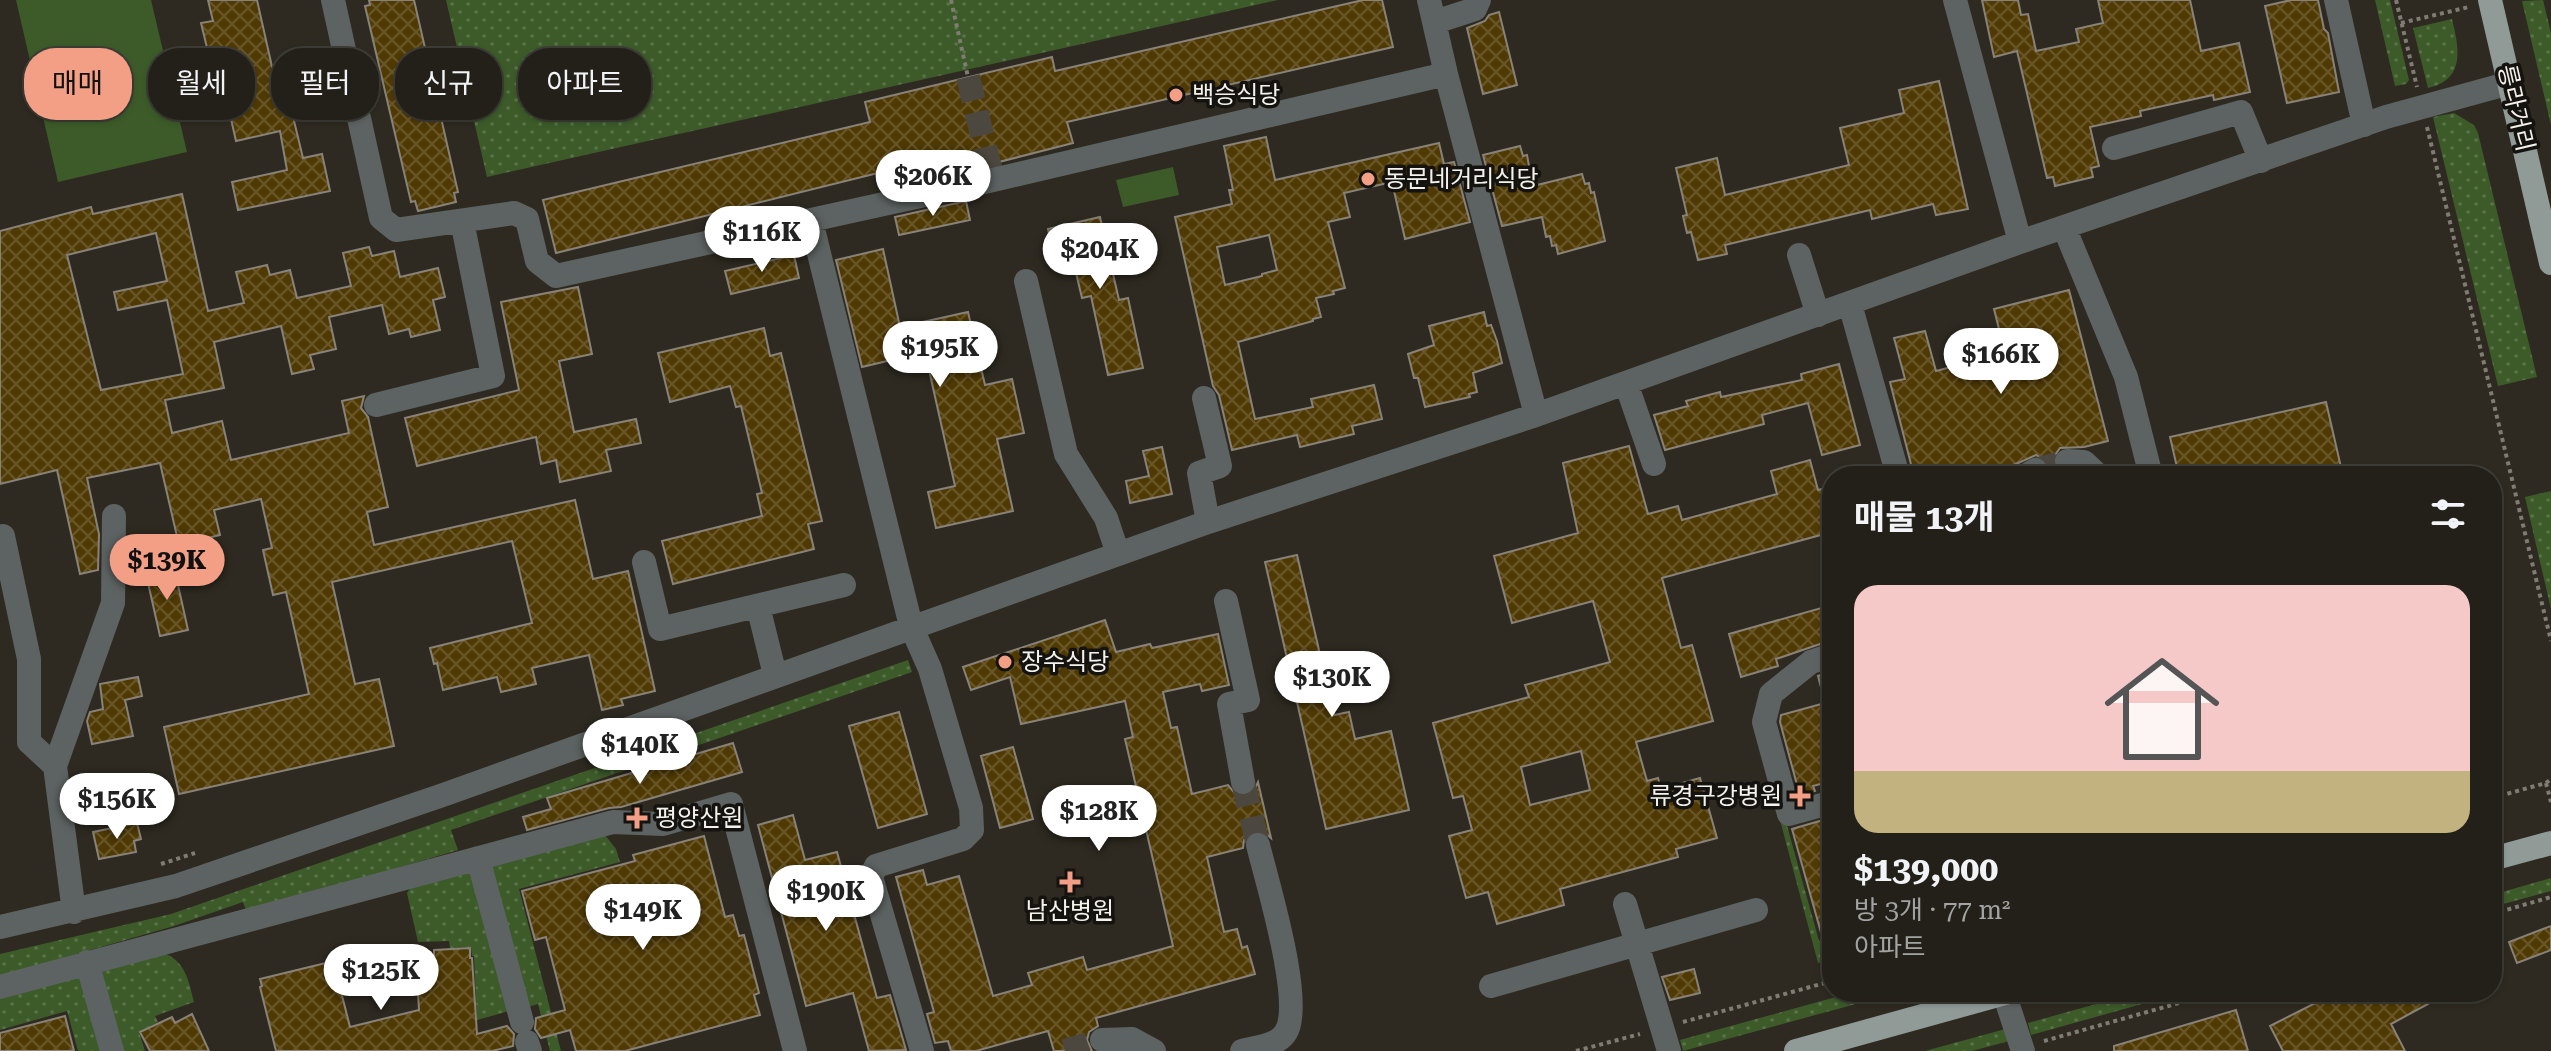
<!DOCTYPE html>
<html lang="ko">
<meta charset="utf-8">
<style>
:root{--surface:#222019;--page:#2e2d26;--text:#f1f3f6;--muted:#a2a3a2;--line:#3f3e38;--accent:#f39f86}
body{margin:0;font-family:"Roboto Serif","Noto Sans KR",serif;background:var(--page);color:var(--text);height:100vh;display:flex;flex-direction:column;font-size:30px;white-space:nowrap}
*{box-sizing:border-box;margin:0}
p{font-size:26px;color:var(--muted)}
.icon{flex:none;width:44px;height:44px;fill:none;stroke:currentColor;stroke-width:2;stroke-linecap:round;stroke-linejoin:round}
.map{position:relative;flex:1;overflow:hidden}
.side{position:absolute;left:1822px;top:466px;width:680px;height:536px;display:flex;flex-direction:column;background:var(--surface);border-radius:32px;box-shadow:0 2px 6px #0004,0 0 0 2px var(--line)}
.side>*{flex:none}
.hud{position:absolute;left:24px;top:48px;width:760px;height:72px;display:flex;gap:16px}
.price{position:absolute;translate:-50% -68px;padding:0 18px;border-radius:28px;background:#fff;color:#222;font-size:26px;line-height:52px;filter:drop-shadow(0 2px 4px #0008)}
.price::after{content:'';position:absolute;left:50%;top:48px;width:24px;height:18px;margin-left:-12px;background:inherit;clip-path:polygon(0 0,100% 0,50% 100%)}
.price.on{background:var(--accent);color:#111}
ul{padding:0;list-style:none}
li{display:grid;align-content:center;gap:16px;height:424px;padding:0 32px}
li+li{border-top:2px solid var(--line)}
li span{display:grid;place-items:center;height:248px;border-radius:24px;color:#555}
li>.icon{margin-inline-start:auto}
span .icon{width:144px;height:144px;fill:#fffc;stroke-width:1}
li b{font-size:34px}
h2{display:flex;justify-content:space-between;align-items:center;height:96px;padding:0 32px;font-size:34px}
.tag{padding:0 28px;border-radius:32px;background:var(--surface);box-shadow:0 2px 6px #0004,0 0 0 2px var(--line);font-size:28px;line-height:72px}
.tag.on{background:var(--accent);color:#111}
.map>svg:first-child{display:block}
</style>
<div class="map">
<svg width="2551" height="1051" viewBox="0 0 2551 1051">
<defs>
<pattern id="grass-dots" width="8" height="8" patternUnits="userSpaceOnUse" patternTransform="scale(2)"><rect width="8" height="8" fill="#3c5b29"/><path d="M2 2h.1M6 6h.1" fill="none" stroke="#597348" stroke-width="1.8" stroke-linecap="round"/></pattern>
<pattern id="building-cross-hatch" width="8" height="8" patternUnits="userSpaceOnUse" patternTransform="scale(2)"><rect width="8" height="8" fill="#503a04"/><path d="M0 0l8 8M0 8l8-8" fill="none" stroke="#6a5729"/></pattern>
</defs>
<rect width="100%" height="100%" fill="#2e2a21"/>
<!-- grass -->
<path fill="url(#grass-dots)" d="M446 0H1278L487 177Z
M2375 0H2390L2409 80 2406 84 2395 86Z
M2543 0 2551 33V125L2522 1Z
M2452 19C2459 47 2466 80 2428 88L2413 28Z
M2454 113 2474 125 2478 133 2537 377 2498 386 2433 117Z
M2551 491V609L2525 497Z
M908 660 912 672 451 830 458 850 247 913 243 902 174 926 0 976V954L171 914Z
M1781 804 1819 941 1832 938V959L1818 963 1776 805Z
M605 835 616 849 620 862 519 889 561 1051H550L538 1004 528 1007 489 862Z
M474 866 513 1010 477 1020 474 956H472L471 947 450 948 449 941 418 942 407 893 413 884Z
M2551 878V891L2492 907V895Z
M166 954C186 963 189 982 194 1002L155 1016 158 1022 139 1032 145 1051H122L98 968Z
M83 972 105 1051H78L67 1011 0 1030V996Z
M1854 992H1900L1683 1051 1680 1040Z
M2139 992H2185L2031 1035 2028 1023Z
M2009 1028 2013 1040 1972 1051H1925Z"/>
<!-- garden -->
<path fill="#3c5b29" d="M16 0H151L187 152 58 182Z
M1173 167 1179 195 1123 207 1116 180Z"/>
<!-- building -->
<path fill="url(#building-cross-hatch)" stroke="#888278" stroke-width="2" fill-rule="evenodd" d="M208 0H257L279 98 288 96 303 158 322 154 330 191 238 210 232 182 287 170 280 131 236 141 231 119 236 118 221 54 209 56 201 23 213 21Z
M369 0H414L458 192 454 193 456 202 418 211 415 201 411 202 365 6 370 5Z
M1363 0H1382L1393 47 1067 122 1073 143 960 172 886 188 882 172 556 253 543 200 870 122 865 102 1052 57 1055 71Z
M1982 0H2018L2021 15 2028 14 2036 51 2079 42 2076 29 2103 23 2098 0H2190L2201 51 2239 43 2250 92 2214 100 2213 95 2140 111 2141 116 2090 127 2099 166 2091 168 2093 177 2055 186 2053 177 2047 178 2017 51 1994 57Z
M2291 0H2318L2324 29 2328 33 2339 92 2287 103 2265 6Z
M1499 12 1517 85 1483 94 1467 28 1485 21 1489 15Z
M1939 81 1968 209 1936 215 1933 204 1872 219 1870 210 1725 245 1727 254 1698 260 1691 232 1687 233 1683 216 1687 215 1676 168 1717 158 1725 195 1849 165 1840 128 1904 113 1899 90Z
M1266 137 1275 180 1439 143 1444 164 1454 162 1470 222 1405 239 1392 182 1344 193 1350 217 1328 222 1345 288 1333 291 1334 294 1316 298 1321 317 1313 319V321L1238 342 1255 419 1313 407 1311 399 1374 385 1382 419 1352 426 1354 434 1300 447 1297 435 1232 450 1219 395 1213 386 1175 217 1232 204 1229 190H1233L1224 146ZM1269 235 1277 270 1262 274V276L1225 285 1217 247Z
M1520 146 1523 156 1527 155 1529 166 1533 165 1537 185 1582 174 1585 184 1589 183 1591 193 1594 192 1605 241 1558 254 1556 245 1552 246 1550 236 1546 237 1542 217 1502 226 1483 155Z
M182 194 208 311 244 303 236 272 267 265 270 275 290 270 297 298 351 286 343 253 369 247 372 256 394 251 400 277 438 268 445 297 433 300 440 330 411 337 409 329 389 334 382 305 329 317 336 349 310 355 314 369 292 374 281 326 214 342 224 388 165 400 172 433 222 421 231 460 349 433 342 401 364 396 361 408 368 417 388 507 367 512 374 545 575 500 593 579 628 571 655 691 621 699 623 705 602 710 589 655 532 668 536 684 501 692 497 677 443 690 437 663 434 664 430 648 532 623 512 541 332 582 355 684 379 679 394 746 179 794 164 727 309 694 286 592 273 595 263 550 272 548 261 499 214 510 220 535 179 545 160 463 87 478 99 534 98 570 80 574 57 470 0 484V231L91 207 93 214ZM156 233 167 281 114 292 118 310 167 300 183 374 101 390 67 255Z
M966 201 970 220 899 235 895 217Z
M1100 217 1119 300 1128 298 1143 368 1108 375 1091 296 1082 298 1072 256 1055 260 1048 229Z
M883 249 900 327 968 312 985 385 1012 379 1024 433 997 439 1013 511 936 528 928 492 955 486 925 352 862 367 836 260Z
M794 255 799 278 731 294 725 271Z
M578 287 592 354 559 361 574 432 636 419 641 443 606 450 611 471 560 482 556 460 541 464 536 437 417 466 405 418 519 390 501 302Z
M2069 290 2108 441 2084 447 2060 448 2052 459 2053 467 2058 473 2067 476H2049L2047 462 2036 455 2016 464 1970 476H1914L1890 382 1905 379 1894 338 1925 331 1936 371 2005 353 1994 309Z
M1484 312 1487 326 1491 325 1497 341 1502 363 1473 373 1477 392 1469 394 1470 397 1425 407 1418 378H1414L1408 354 1434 345 1429 326Z
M764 328 770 356 781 353 822 521 808 524 814 549 673 584 662 541 762 516 757 494 762 493 741 406 736 407 730 386 670 402 658 353Z
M1839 364 1860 445 1822 455 1808 403 1762 415 1764 424 1665 450 1654 415 1688 406 1686 401 1720 392 1721 397 1802 380 1801 374Z
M2326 402 2343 476H2179L2170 437Z
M1629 446 1648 514 1678 506 1682 520 1777 494 1771 471 1810 460 1818 490 1827 488 1832 506V532L1662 578 1681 648 1692 645 1713 721 1636 742 1647 781 1658 778 1661 789 1700 778 1717 838 1676 849 1678 857 1560 889 1564 905 1497 924 1488 892 1466 898 1449 836 1472 830 1463 796 1453 798 1433 723 1529 697 1525 685 1610 662 1593 601 1512 623 1494 556 1578 533 1563 463ZM1581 751 1590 790 1530 805 1521 767Z
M1162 447 1172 494 1130 503 1126 481 1149 476 1143 451Z
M1297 555 1334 715 1349 712 1355 739 1391 731 1409 810 1326 829 1265 562Z
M174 567 188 630 160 636 146 574Z
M1832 605V640L1776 659 1778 666 1741 677 1729 634Z
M1105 620 1116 652 1150 644 1152 648 1218 634 1229 685 1202 691 1200 684 1163 692 1171 728 1177 727 1192 794 1228 785 1237 796 1246 797 1253 793 1258 782 1271 838 1263 831H1254L1244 840 1243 848 1207 857 1224 932 1237 929 1242 948 1247 946 1255 974 1096 1018 1098 1026 1089 1032 1087 1040 1092 1051H1054L1048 1031 976 1051H951L948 1041 935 1043 927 1014 934 1012 896 877 923 870 927 885 959 876 993 996 1032 985 1028 973 1083 957 1087 970 1173 946 1125 739 1133 737 1125 701 1021 724 1010 677 971 690 963 667Z
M1832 671V781L1813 786 1815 791 1800 796 1780 722 1781 715 1825 703 1818 676Z
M138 677 142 696 125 700 133 736 92 744 87 721 90 712 103 709 100 684Z
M899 712 927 814 878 828 849 726Z
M733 743 742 772 621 807 609 808 527 830 523 817 551 809 547 798Z
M1013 747 1033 819 1000 828 981 756Z
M793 815 805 860 837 852 877 998 890 995 906 1050 869 1051 853 993 806 1006 758 825Z
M1823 820 1829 843 1832 842V953L1827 954 1792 829Z
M137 823 141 839 134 841 136 852 99 859 93 832Z
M704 836 725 917 733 915 739 936 744 935 759 993 754 995 760 1015 625 1051H576L570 1030 541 1038 535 1029 536 1018 565 1010 546 937 535 940 522 891 635 861 633 855Z
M2551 926V950L2517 963 2509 942Z
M470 948V958H472L477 1034 507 1026 514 1034 513 1046 492 1051H276L260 987 262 986 260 979 330 962 332 968H335L350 1027 419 1010 416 958 434 957V950Z
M1694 969 1700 993 1670 1000 1662 977Z
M2337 992H2450L2391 1024 2405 1051H2283L2270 1026Z
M2236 1010 2248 1051H2114V1046Z
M192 1014 209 1051H150L140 1032 172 1017 175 1023Z
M65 1016 74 1051H0V1033Z"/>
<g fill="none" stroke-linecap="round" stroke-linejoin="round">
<!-- minor-tunnel -->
<path stroke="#4c483f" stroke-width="24" stroke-dasharray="24 12" stroke-linecap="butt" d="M968 77 993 180
M2035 470 2067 461
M1243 782 1258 845
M1065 1051 1102 1040"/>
<!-- path -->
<path stroke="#807c74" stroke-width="4" stroke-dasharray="4 4" stroke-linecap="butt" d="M951 0 968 77
M2396 0 2417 87
M2401 23 2469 7
M2427 127 2551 641
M2546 783 2551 802
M2492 798 2546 783 2551 779
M161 864 195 853
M2492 914 2551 897
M1683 1022 1832 981
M2044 1041 2218 992
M1576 1051 1640 1034"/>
<!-- minor -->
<path stroke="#5d6362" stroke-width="24" d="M333 0 381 218 396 230 514 213 527 219 537 261 556 276 993 180 1446 74
M1429 0 1446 74 1536 415
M1955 0 2020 242
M2336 0 2364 125
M1435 22 1475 9 1479 0
M2114 148 2241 112 2261 161
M811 221 911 626 930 669 971 808 972 830 963 839 876 866 871 877 922 1051
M2064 227 2126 377 2151 476
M1799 255 1818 315
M1026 281 1066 454 1106 518 1118 554
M1850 304 1898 476
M1626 383 1654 464
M1204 398 1220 466 1199 473 1208 522
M376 405 493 376 462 221
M2067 461 2084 462 2099 476
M2025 476 2035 470
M3 536 29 659V742L55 766
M644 562 660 629 844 585
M1226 601 1248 700 1229 704 1243 782
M758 606 775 675
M1829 803 1789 814 1764 722 1771 694 1811 662 1832 655
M478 858 522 1022
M1625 904 1669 1051
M74 912 55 766 113 603 114 516
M0 927 176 886 443 795 1208 522 1536 415 2020 242 2386 117 2510 83
M87 962 112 1051
M1491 986 1756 910
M0 987 613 822 663 824 731 804 795 1051
M2004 993 2023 1051
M1102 1040 1132 1039 1154 1051
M527 1042 530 1051
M1242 1051C1256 1047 1278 1046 1286 1032 1304 1002 1267 882 1258 845"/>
<!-- major -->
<path stroke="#909b98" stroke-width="24" d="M2490 0 2551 263
M2492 859 2551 843
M1796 1051 2009 992"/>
</g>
<!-- markers -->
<g fill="#f39f86" stroke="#15130f" stroke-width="3">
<circle cx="1176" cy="95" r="8"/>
<circle cx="1368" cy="179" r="8"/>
<circle cx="1005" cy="662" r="8"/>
<path d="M1796 784h8v8h8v8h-8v8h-8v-8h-8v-8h8z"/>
<path d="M633 806h8v8h8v8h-8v8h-8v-8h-8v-8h8z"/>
<path d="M1066 870h8v8h8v8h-8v8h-8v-8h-8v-8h8z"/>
</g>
<g text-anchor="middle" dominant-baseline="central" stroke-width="7" stroke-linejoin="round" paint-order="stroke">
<!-- poi labels -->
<g font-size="24" fill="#f5f2ec" stroke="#15130f" text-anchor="start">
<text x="1192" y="95">백승식당</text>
<text x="1384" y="179">동문네거리식당</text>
<text x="1021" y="662">장수식당</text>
<text x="1782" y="796" text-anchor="end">류경구강병원</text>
<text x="655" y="818">평양산원</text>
<text x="1070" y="911" text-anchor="middle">남산병원</text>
</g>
<!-- street labels -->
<g font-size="24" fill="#f5f2ec" stroke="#15130f">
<text transform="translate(2516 108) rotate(77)">릉라거리</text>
</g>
</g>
</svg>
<b class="price" style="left:933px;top:218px">$206K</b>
<b class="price" style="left:762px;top:274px">$116K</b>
<b class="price" style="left:1100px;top:291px">$204K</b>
<b class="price" style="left:940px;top:389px">$195K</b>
<b class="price" style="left:2001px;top:396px">$166K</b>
<b class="price on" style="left:167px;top:602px">$139K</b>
<b class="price" style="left:1332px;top:719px">$130K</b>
<b class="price" style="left:640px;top:786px">$140K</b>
<b class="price" style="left:117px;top:841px">$156K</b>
<b class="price" style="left:1099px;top:853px">$128K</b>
<b class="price" style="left:826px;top:933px">$190K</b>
<b class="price" style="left:643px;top:952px">$149K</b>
<b class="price" style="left:381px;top:1012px">$125K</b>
<div class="hud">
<a class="tag on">매매</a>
<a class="tag">월세</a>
<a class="tag">필터</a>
<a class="tag">신규</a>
<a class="tag">아파트</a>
</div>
<section class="side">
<h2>매물 13개<svg class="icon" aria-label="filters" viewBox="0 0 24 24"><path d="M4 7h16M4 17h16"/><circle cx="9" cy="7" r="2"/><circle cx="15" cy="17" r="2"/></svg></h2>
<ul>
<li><span style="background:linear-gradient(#f6c9c9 75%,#c2b280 0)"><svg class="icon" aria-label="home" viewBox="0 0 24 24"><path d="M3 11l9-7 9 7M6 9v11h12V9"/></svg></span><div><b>$139,000</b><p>방 3개 · 77 m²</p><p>아파트</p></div></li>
</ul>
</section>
</div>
